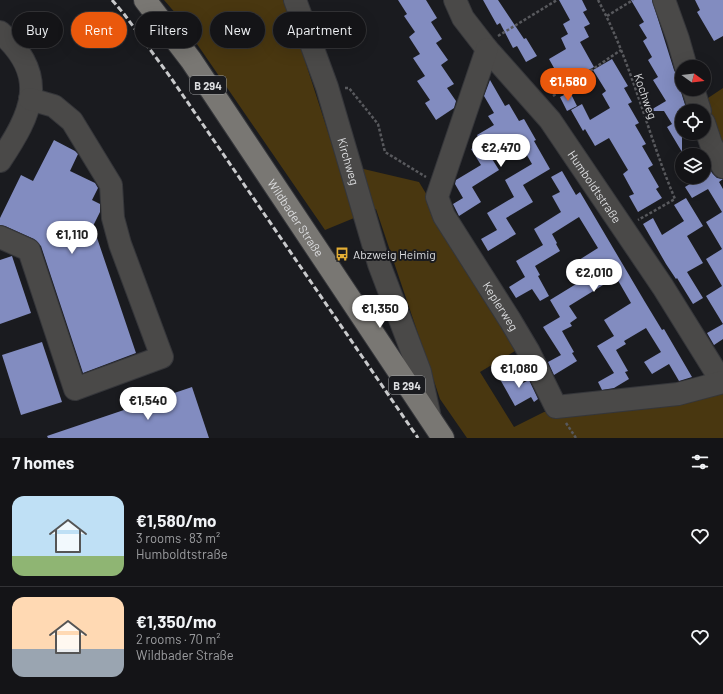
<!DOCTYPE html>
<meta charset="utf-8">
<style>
:root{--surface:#141417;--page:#212124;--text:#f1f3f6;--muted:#9d9ea1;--line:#333336;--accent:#ea580c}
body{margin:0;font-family:Barlow,sans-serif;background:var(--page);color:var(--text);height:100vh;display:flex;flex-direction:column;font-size:15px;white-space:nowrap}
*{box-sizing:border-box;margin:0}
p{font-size:13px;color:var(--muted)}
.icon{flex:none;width:22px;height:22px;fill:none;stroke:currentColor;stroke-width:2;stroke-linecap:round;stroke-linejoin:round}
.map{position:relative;height:438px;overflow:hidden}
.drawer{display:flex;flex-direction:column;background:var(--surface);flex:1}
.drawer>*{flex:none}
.guide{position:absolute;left:12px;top:12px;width:400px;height:36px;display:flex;gap:8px}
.needle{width:26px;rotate:105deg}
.buttons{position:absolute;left:675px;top:60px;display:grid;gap:8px}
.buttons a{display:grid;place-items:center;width:36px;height:36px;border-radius:50%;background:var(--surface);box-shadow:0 4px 16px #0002,0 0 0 1px var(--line);font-size:20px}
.price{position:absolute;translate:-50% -34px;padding:0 9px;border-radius:14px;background:#fff;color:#222;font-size:13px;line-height:26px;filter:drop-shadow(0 1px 2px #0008)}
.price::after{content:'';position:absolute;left:50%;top:24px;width:12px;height:9px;margin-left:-6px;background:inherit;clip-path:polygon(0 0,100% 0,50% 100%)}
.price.selected{background:var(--accent);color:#fff}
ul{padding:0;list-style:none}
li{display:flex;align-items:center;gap:12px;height:100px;padding:0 12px}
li+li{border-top:1px solid var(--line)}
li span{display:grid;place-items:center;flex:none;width:112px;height:80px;border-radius:12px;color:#555}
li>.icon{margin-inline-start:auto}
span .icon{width:48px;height:48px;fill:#fffc;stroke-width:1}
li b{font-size:17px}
h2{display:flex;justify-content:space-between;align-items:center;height:48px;padding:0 12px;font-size:17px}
.chip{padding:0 14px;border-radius:18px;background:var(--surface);box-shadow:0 4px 16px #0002,0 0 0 1px var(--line);font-size:14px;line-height:36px}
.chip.selected{background:var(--accent);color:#fff}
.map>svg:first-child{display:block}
</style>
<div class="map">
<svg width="723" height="438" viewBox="0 0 723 438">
<rect width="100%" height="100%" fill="#1a1b1f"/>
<!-- green -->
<path fill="#493710" d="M164 0H283L297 36 338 163 419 182 520 348 480 372 514 427 544 412 707 396 723 391V438H467L440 399 376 209 325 230 177 15Z
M723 88V149L705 100Z"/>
<!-- building -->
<path fill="#828cc0" d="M398 0H426L437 18 431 22 442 39 436 43 448 60 441 65 454 84 447 88 456 101 454 108 436 120 425 103 430 100 417 81 425 76 413 58 420 54 409 37 415 32 404 16 407 14Z
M483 0H498L524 39 526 38 537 56 526 62 517 46 513 48 500 23 497 25Z
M559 0H582L587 10 583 12 590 24 584 27 589 37 580 42 594 67 563 84 549 59 566 49 561 38 568 34 563 24 570 20Z
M631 0H652L674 70 677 76 682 79 681 92 687 111H677L682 119V152L667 127 672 124 664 111H649L666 101 653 80 658 77 648 60 652 57 643 41 647 38 639 25 644 22Z
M695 0H723V36L714 41 697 12 700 10Z
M612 59 628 86 624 88 632 102 628 104 639 123 635 125 646 144 642 146 653 165 648 168 659 187 656 189 662 198 638 212 629 196 634 194 623 174 628 170 609 138 595 146 585 129 583 131 571 110 582 104 590 120 610 108 602 94 606 91 593 70Z
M490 80 505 106 509 104 519 121 524 119 536 140 534 141 550 169 523 185 533 202 506 218 516 234 488 251 481 239 497 230 487 213 514 197 505 180 532 164 517 138 489 154 499 170 472 187 481 202 459 216 453 204 463 198 455 184 456 180 481 165 471 149 482 143 477 135 494 125 488 116 494 113 484 96Z
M570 92 577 106 567 111 560 97Z
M54 140 75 151 78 154 70 171 95 183 98 188 92 200 100 204V212L93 226 136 353 83 373 41 246 34 239 5 226 0 225V218L21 175 33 181Z
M704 158 712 173 717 178 723 179 719 182 723 189V339L714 345 707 333 723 324 706 296 722 286 706 259 722 249 706 222 722 212 708 189 692 198 685 187 701 177H704Z
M562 171 576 195 580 192 645 302 662 330 664 329 692 377 679 381 669 364 652 374 644 362 661 352 646 328 624 341 626 344 616 350 628 371 625 372 629 379 614 388 602 390 598 382 614 373 597 346 614 336 604 320 631 303 616 277 569 306 577 318 570 323 572 326 562 331 574 352 572 353 577 361 554 375 548 362 561 355 543 327 560 317 550 300 581 281 571 265 598 248 579 217 552 234 557 243 556 244 560 251 535 266 540 275 538 276 549 296 540 301 532 289 516 298 509 287 525 277 516 261 543 245 534 229 561 212 552 196 560 192 551 177Z
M686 198 703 226 687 236 703 263 687 272 703 298 693 304 677 278 676 279 666 264 643 224 653 218 662 235 684 221 674 205Z
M12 256 31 313 0 324V260Z
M42 342 62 402 21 415 2 355Z
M517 372 523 383 529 380 538 399 534 402 531 397 515 406 501 381Z
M192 387 209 438H48L47 436Z"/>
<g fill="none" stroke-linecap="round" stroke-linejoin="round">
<!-- minor casing -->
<g stroke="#35363a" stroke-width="24">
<g id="minor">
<path id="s1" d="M295 0 327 87 379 264 420 372 430 418"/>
<path id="s2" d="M455 0 463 18 487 49 550 120 663 287 722 382"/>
<path d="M664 0 678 39 686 67"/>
<path d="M0 32C50 76 32 113 0 161"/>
<path id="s3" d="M487 49 437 197 444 216 510 320 529 352 556 407 678 394 723 382"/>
<path d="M693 89 700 111"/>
<path d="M704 123 711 144 723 167"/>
<path d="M0 237 29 250 75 389 162 357 120 244 113 218 111 185 72 121 54 106 30 99"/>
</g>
</g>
<!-- major casing -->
<g stroke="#35363a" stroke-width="24">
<g id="major">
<path id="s4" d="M145 0 191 60 443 438"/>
</g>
</g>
<!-- path -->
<path stroke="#58595d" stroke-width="2.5" stroke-dasharray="3 2" stroke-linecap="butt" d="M598 0C632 63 647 133 675 199L638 220
M607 16 633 0
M498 36 557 0
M345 88H349L378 124 385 152 426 177
M553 96 621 50
M566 423 576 438"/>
<!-- minor -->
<use href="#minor" stroke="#4a4948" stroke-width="22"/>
<!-- major -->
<use href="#major" stroke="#797773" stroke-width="22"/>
<!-- rail -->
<path stroke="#c9cacc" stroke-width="3" stroke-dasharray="6 3" stroke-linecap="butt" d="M112 0 124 14 171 78 418 438"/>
</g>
<!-- icons -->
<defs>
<g id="bus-bare" transform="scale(1.08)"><path d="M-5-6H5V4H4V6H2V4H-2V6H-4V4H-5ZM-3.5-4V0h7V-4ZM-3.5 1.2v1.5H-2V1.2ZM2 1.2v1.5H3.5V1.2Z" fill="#e4ae35" stroke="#1a1b1f" stroke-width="2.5" paint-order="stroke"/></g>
</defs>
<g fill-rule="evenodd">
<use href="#bus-bare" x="342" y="254"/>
</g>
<g text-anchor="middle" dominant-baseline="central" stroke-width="4" stroke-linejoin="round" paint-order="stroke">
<!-- shield labels -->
<g fill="#1a1b1f" stroke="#a2a4a6" stroke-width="1">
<rect x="190" y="76" width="36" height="18" rx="3"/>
<rect x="389" y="376" width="36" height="18" rx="3"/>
</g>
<g font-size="11" font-weight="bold" fill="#dddee0">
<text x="208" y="85">B 294</text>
<text x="407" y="385">B 294</text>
</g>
<!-- street labels -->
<g font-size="12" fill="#dddee0" stroke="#1a1b1f">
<text transform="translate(646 96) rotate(71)">Kochweg</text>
<text stroke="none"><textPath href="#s1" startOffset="170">Kirchweg</textPath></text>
<text stroke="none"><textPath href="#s2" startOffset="234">Humboldtstraße</textPath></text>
<text stroke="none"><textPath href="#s4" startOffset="265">Wildbader Straße</textPath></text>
<text stroke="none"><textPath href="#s3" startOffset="283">Keplerweg</textPath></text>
</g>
<!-- poi labels -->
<g font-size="12" fill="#dddee0" stroke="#1a1b1f" text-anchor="start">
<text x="353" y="254">Abzweig Heimig</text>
</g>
</g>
</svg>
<div class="buttons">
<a><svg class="needle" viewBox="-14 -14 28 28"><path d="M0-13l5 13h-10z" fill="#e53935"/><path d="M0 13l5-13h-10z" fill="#9d9ea1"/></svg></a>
<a><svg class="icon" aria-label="locate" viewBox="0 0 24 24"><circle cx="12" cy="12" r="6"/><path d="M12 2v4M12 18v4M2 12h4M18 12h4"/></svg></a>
<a><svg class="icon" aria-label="layers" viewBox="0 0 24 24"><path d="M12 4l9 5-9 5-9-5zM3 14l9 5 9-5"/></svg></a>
</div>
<b class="price selected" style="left:568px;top:102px">€1,580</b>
<b class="price" style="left:501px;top:168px">€2,470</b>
<b class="price" style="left:72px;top:255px">€1,110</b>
<b class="price" style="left:594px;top:293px">€2,010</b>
<b class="price" style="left:380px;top:329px">€1,350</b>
<b class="price" style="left:519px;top:389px">€1,080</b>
<b class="price" style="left:148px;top:421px">€1,540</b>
<div class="guide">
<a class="chip">Buy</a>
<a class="chip selected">Rent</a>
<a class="chip">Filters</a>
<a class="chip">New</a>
<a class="chip">Apartment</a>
</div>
</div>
<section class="drawer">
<h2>7 homes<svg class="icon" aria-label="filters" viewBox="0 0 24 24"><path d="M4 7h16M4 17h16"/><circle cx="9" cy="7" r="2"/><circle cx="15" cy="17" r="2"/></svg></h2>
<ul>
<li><span style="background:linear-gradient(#bfe0f5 75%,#8fb573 0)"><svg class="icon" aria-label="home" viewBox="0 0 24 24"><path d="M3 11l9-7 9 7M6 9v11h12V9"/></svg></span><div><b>€1,580/mo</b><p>3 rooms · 83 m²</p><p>Humboldtstraße</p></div><svg class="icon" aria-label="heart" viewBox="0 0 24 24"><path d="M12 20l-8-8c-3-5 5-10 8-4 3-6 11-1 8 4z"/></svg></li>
<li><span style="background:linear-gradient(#ffd9b3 65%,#9aa5b1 0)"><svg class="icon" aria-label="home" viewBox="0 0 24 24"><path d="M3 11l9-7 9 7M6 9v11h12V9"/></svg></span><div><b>€1,350/mo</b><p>2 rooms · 70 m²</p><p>Wildbader Straße</p></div><svg class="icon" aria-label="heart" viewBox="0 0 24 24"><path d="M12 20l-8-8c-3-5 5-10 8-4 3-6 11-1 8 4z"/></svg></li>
</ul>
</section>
